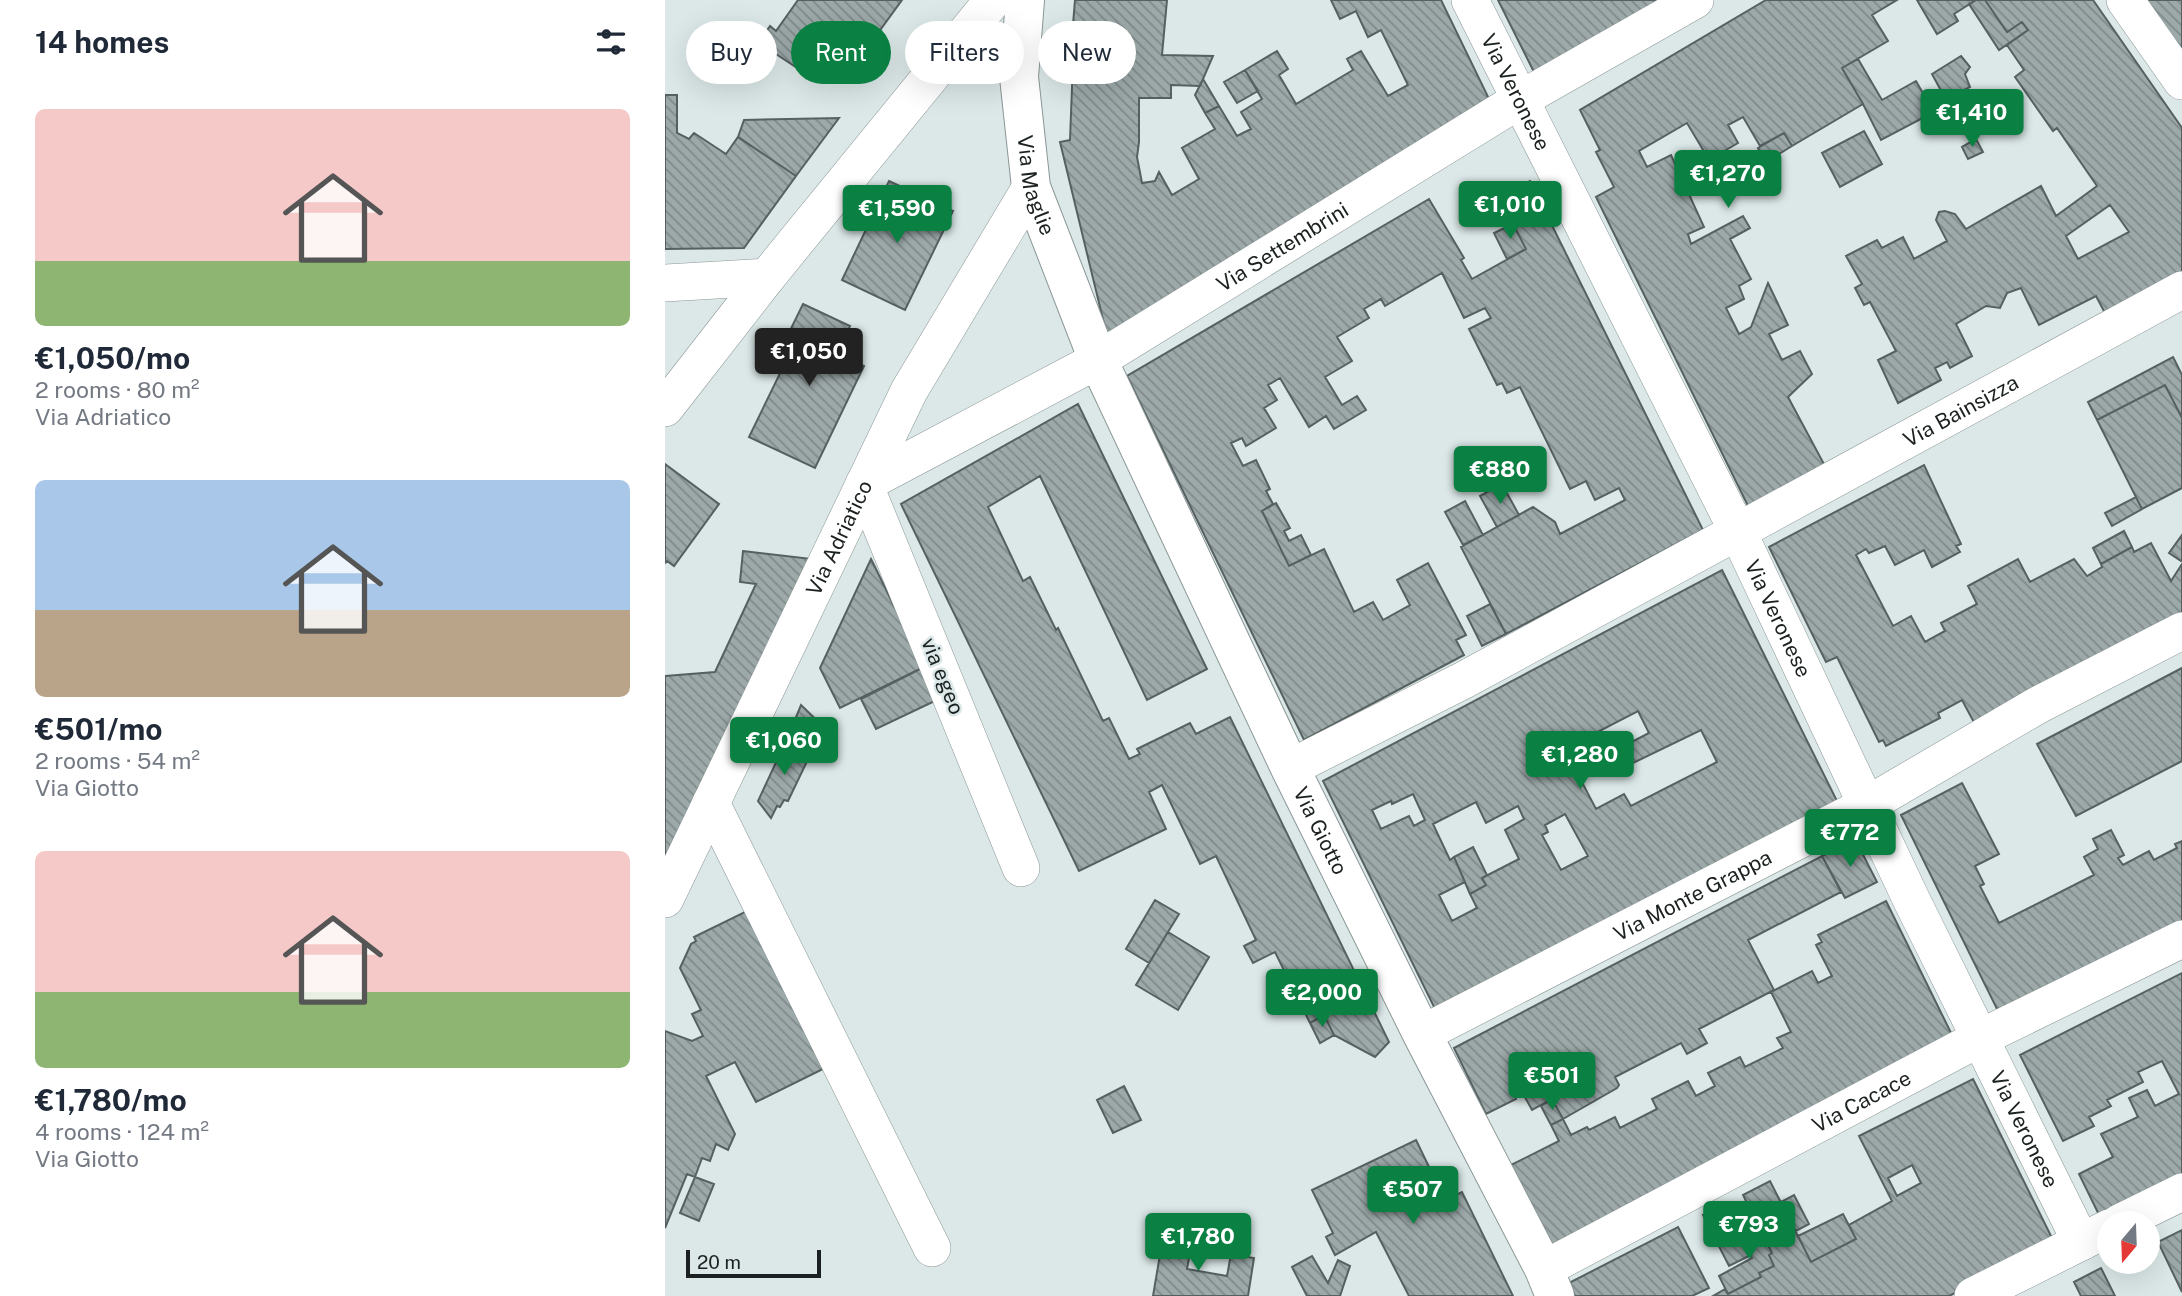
<!DOCTYPE html>
<meta charset="utf-8">
<style>
:root{--surface:#fff;--page:#f6f6f7;--text:#1f2937;--muted:#747a83;--accent:#0b8043}
body{margin:0;font-family:"Public Sans",sans-serif;background:var(--page);color:var(--text);height:100vh;display:flex;flex-direction:column;font-size:26px;white-space:nowrap}
*{box-sizing:border-box;margin:0}
p{font-size:23px;color:var(--muted)}
.icon{flex:none;width:38px;height:38px;fill:none;stroke:currentColor;stroke-width:2;stroke-linecap:round;stroke-linejoin:round}
.map{position:relative;flex:1;overflow:hidden}
.side{display:flex;flex-direction:column;background:var(--surface);width:665px}
.side>*{flex:none}
.banner{position:absolute;left:21px;top:21px;width:665px;height:63px;display:flex;gap:14px}
.needle{width:46px;rotate:199deg}
.tools{position:absolute;left:1432px;top:1211px;display:grid;gap:14px}
.tools a{display:grid;place-items:center;width:63px;height:63px;border-radius:50%;background:var(--surface);box-shadow:0 7px 28px #0002;font-size:35px}
.scale{position:absolute;left:21px;bottom:18px;width:135px;box-sizing:border-box;padding-left:7px;border:4px solid #1b2020;border-top:0;font-size:19px;line-height:24px;white-space:nowrap;color:#1b2020;-webkit-text-stroke:5px #dbe8e7;paint-order:stroke}
.price{position:absolute;translate:-50% -60px;padding:0 16px;border-radius:7px;background:var(--accent);color:#fff;font-size:23px;line-height:46px;filter:drop-shadow(0 2px 4px #0008)}
.price::after{content:'';position:absolute;left:50%;top:42px;width:21px;height:16px;margin-left:-10px;background:inherit;clip-path:polygon(0 0,100% 0,50% 100%)}
.price.selected{background:#222;color:#fff}
ul{padding:0;list-style:none}
li{display:grid;align-content:center;gap:14px;height:371px;padding:0 35px}
li span{display:grid;place-items:center;height:217px;border-radius:10px;color:#555}
li>.icon{margin-inline-start:auto}
span .icon{width:126px;height:126px;fill:#fffc;stroke-width:1}
li b{font-size:30px}
h2{display:flex;justify-content:space-between;align-items:center;height:84px;padding:0 35px;font-size:30px}
.tag{padding:0 24px;border-radius:32px;background:var(--surface);box-shadow:0 7px 28px #0002;font-size:24px;line-height:63px}
.tag.selected{background:var(--accent);color:#fff}
main{display:flex;flex:1;min-height:0}
.map>svg:first-child{display:block}
</style>
<main>
<section class="side">
<h2>14 homes<svg class="icon" aria-label="filters" viewBox="0 0 24 24"><path d="M4 7h16M4 17h16"/><circle cx="9" cy="7" r="2"/><circle cx="15" cy="17" r="2"/></svg></h2>
<ul>
<li><span style="background:linear-gradient(#f6c9c9 70%,#8fb573 0)"><svg class="icon" aria-label="home" viewBox="0 0 24 24"><path d="M3 11l9-7 9 7M6 9v11h12V9"/></svg></span><div><b>€1,050/mo</b><p>2 rooms · 80 m²</p><p>Via Adriatico</p></div></li>
<li><span style="background:linear-gradient(#a9c7e8 60%,#b9a48a 0)"><svg class="icon" aria-label="home" viewBox="0 0 24 24"><path d="M3 11l9-7 9 7M6 9v11h12V9"/></svg></span><div><b>€501/mo</b><p>2 rooms · 54 m²</p><p>Via Giotto</p></div></li>
<li><span style="background:linear-gradient(#f6c9c9 65%,#8fb573 0)"><svg class="icon" aria-label="home" viewBox="0 0 24 24"><path d="M3 11l9-7 9 7M6 9v11h12V9"/></svg></span><div><b>€1,780/mo</b><p>4 rooms · 124 m²</p><p>Via Giotto</p></div></li>
</ul>
</section>
<div class="map">
<svg width="1517" height="1296" viewBox="0 0 1517 1296">
<defs>
<pattern id="building-back-hatch" width="6" height="6" patternUnits="userSpaceOnUse" patternTransform="scale(1.75)"><rect width="6" height="6" fill="#9da9a9"/><path d="M-1 5l2 2M0 0l6 6M5-1l2 2" fill="none" stroke="#7f8989"/></pattern>
</defs>
<rect width="100%" height="100%" fill="#dbe8e7"/>
<!-- building -->
<path fill="url(#building-back-hatch)" stroke="#566060" stroke-width="2" fill-rule="evenodd" d="M133 0H237L181 77 165 65 153 82 99 46 104 39 99 35 105 26 111 31Z
M410 0H502L497 55 548 56 535 86 506 85V98H474V142L472 157 477 183 490 181 494 172 507 195 534 179 517 148 550 129 540 113 554 106 572 136 586 129 576 112 597 99 580 70 612 51 623 69 614 75 631 104 688 70 682 59 696 51 723 96 743 85 716 30 703 37 691 11 675 19 666 0H776L827 105 442 336 395 142 405 140 408 61H405Z
M833 0H1014L874 82Z
M1101 0H1232L1207 15 1223 41 1177 68 1198 104 1127 146 1119 133 1095 146 1078 117 1063 125 1073 143 1044 160 1022 123 974 151 982 167 1006 155 1039 227 1023 234 1026 244 1078 216 1085 228 1065 239 1086 279 1074 286 1079 299 1061 308 1074 334 1086 327 1103 283 1123 325 1104 334 1117 360 1135 351 1147 374 1123 397 1160 466 1083 506 931 197 949 187 931 152 935 150 915 110Z
M1252 0H1311L1289 14 1293 21 1272 34Z
M1311 0H1320L1342 32 1357 22 1363 30 1334 50 1304 4Z
M1320 0H1428L1517 128V278L1442 317 1431 296 1374 325 1356 288 1342 293 1335 308 1321 306 1291 324 1307 356 1285 368 1282 362 1270 368 1276 380 1233 403 1213 360 1231 351 1205 302 1199 305 1190 288 1197 284 1181 256 1212 240 1217 248 1238 237 1249 259 1282 241 1271 220 1274 212 1280 211 1290 214 1301 229 1376 186 1391 216 1432 186 1392 128 1388 131 1350 77 1359 70 1342 45 1363 30 1357 22 1342 32ZM1445 205 1464 232 1413 259 1401 236Z
M1476 0H1517V59Z
M1296 56 1305 67 1300 74 1305 87 1287 96 1285 92 1279 96 1267 74Z
M1193 59 1217 100 1251 81 1269 112 1216 140 1198 104 1177 68Z
M580 70 593 91 572 103 559 82Z
M538 79 554 106 540 113 530 95Z
M0 95H12V133L24 139 29 133 61 154 73 137 131 176 79 248 0 249Z
M174 118 131 176 73 137 79 120Z
M1199 131 1217 164 1175 187 1157 153Z
M1119 133 1127 146 1101 162 1093 148Z
M1311 139 1318 152 1303 159 1297 147Z
M224 181 288 211 240 310 177 280Z
M865 181 1038 530 841 634 796 547 868 507 890 522 895 534 960 500 954 488 930 500 921 481 905 489 855 387 842 393 837 383 832 385 804 329 826 318 820 308 799 318 777 273 720 306 716 299 699 309 704 318 672 337 687 361 660 377 677 405 692 396 701 410 669 429 661 416 644 427 615 378 603 385 612 400 599 408 611 428 581 446 577 438 566 443 578 466 591 460 605 489 601 491 608 504 597 511 624 566 659 549 689 612 708 602 718 620 745 605 732 580 763 563 801 635 791 640 799 655 639 740 462 376 764 199 799 258 796 260 807 279 861 249 834 197Z
M848 224 861 249 842 259 829 233Z
M138 304 185 326 178 340 195 348 189 362 199 366 150 468 84 437 121 361 112 357Z
M1508 357 1517 375V418L1500 385 1432 420 1423 402Z
M1500 385 1517 418V488L1477 509 1432 420Z
M413 404 542 669 482 700 375 476 323 507 358 581 365 577 391 630 393 628 438 721 444 718 464 759 475 754 472 749 525 723 531 734 565 717 724 1042 710 1057 669 1035 659 1015 645 1023 610 952 588 963 579 946 591 940 551 856 535 864 497 785 484 792 501 829 414 871 236 504Z
M0 464 54 504 9 566 2 561 0 563Z
M1259 465 1296 544 1291 546 1295 552 1267 567 1259 550 1230 565 1220 546 1204 553 1201 549 1191 555 1228 626 1246 616 1260 642 1280 631 1276 623 1312 604 1303 586 1353 559 1365 582 1409 559 1422 576 1437 567 1436 564 1467 547 1469 552 1486 543 1506 581 1517 564V621L1312 728 1297 700 1273 713 1275 718 1221 746 1218 740 1214 742 1172 657 1161 662 1104 547Z
M837 484 854 515 832 527 815 496Z
M1471 497 1477 509 1447 526 1440 513Z
M800 501 818 535 798 545 780 512Z
M611 503 625 528 619 531 624 541 636 535 646 555 624 566 597 511Z
M1459 531 1467 547 1436 564 1428 548Z
M1517 535V560L1516 561 1504 553Z
M78 551 147 559 0 872V676L50 672 91 584 75 582Z
M206 559 259 667 175 708 155 668Z
M1057 570 1172 801 771 1011 658 781ZM973 711 984 733 957 747 966 764 1036 730 1052 762 966 806 959 794 931 809 908 765 924 757 917 740ZM748 794 760 820 749 826 744 816 716 829 707 810 726 801 727 804ZM811 802 821 823 853 806 859 819 840 830 854 859 817 878 821 885 805 894 812 908 787 921 774 895 800 882 789 857 785 860 768 824ZM900 814 923 856 896 870 877 835 883 832 880 825Z
M825 604 841 634 817 646 802 616Z
M259 667 274 699 211 729 196 699Z
M1517 668V761L1411 816 1372 744Z
M136 705 169 737 165 740 127 727Z
M121 741 146 753 123 801 119 800 115 807 112 806 106 818 93 801Z
M1297 783 1334 854 1310 866 1319 884 1315 886 1334 923 1429 875 1419 857 1433 849 1428 839 1446 830 1459 855 1453 858 1458 865 1484 851 1489 860 1512 848 1510 844 1517 841V931L1338 1021 1236 815Z
M1190 839 1212 882 1180 898 1157 856Z
M808 847 822 875 817 878 821 885 805 894 789 857Z
M1157 856 1176 892 1083 940 1109 990 1034 1029 1042 1043 1022 1054 1016 1043 950 1077 954 1085 952 1088 898 1119 887 1099 867 1110 856 1090 849 1094 851 1099 821 1114 789 1048Z
M490 900 514 914 484 963 461 949Z
M1221 901 1292 1045 887 1249 846 1165 894 1141 886 1125 898 1119 906 1135 922 1127 924 1130 950 1117 955 1128 992 1109 987 1099 1023 1081 1031 1096 1050 1086 1043 1073 1075 1057 1080 1067 1118 1048 1112 1038 1126 1032 1106 992 1147 971 1153 983 1167 976 1151 945 1157 942 1153 935Z
M86 909 164 1066 91 1102 70 1062 41 1076 70 1134 63 1150 51 1144 45 1161 37 1158 30 1177 22 1174 0 1228V1031L27 1041 38 1036 27 1014 36 1010 15 968 26 944 31 941 29 937Z
M503 932 544 957 513 1010 471 985Z
M1517 973V1182L1437 1221 1414 1174 1448 1157 1436 1134 1473 1117 1464 1098 1482 1090 1490 1106 1514 1094 1497 1061 1473 1072 1478 1082 1442 1100 1446 1106 1424 1117 1429 1126 1398 1141 1355 1055Z
M659 1015 669 1035 655 1043 645 1023Z
M1308 1079 1390 1244 1284 1296H1048L1060 1289 1063 1294 1096 1277 1094 1273 1109 1266 1104 1255 1107 1253 1078 1195 1105 1181 1146 1262 1191 1239 1184 1225 1227 1201 1194 1136ZM1247 1165 1256 1183 1232 1196 1223 1178Z
M459 1086 476 1120 448 1133 432 1100Z
M887 1099 898 1119 886 1125 876 1106Z
M751 1140 780 1200 797 1192 848 1296H744L711 1232 670 1255 661 1237 668 1233 647 1190Z
M30 1177 49 1184 34 1221 15 1213Z
M1129 1195 1144 1224 1131 1231 1116 1202Z
M1060 1204 1086 1255 1064 1266 1038 1215Z
M1178 1214 1191 1239 1146 1262 1133 1236Z
M1092 1224 1107 1253 1104 1255 1109 1266 1094 1273 1096 1277 1063 1294 1054 1276 1087 1258 1075 1233Z
M1013 1227 1044 1288 1027 1296H910L904 1283Z
M1517 1230V1292L1493 1242Z
M499 1231 528 1236 522 1269 562 1276 566 1254 589 1258 583 1296H488Z
M647 1256 663 1283 673 1260 685 1266 675 1296H642L627 1267Z
M1436 1268 1450 1296H1416L1409 1282Z"/>
<g fill="none" stroke-linecap="round" stroke-linejoin="round">
<!-- street casing -->
<g stroke="#8b9796" stroke-width="38">
<g id="street">
<path id="s1" d="M805 0 1072 530 1247 901 1416 1242"/>
<path d="M1460 0 1517 81"/>
<path d="M0 283 102 277"/>
<path d="M0 408 102 277 328 0"/>
<path id="s2" d="M625 768 799 680 1517 290"/>
<path d="M46 803 267 1248"/>
<path id="s3" d="M356 868 199 484 433 360 856 99 1030 0"/>
<path id="s4" d="M0 899 244 391 366 187"/>
<path id="s5" d="M757 1034 1202 805 1373 705 1517 631"/>
<path d="M1454 1223 1517 1192"/>
<path id="s6" d="M879 1269 1315 1038 1517 939"/>
<path d="M1308 1296 1444 1228"/>
</g>
</g>
<!-- secondary casing -->
<g stroke="#8b9796" stroke-width="40">
<g id="secondary">
<path id="s7" d="M360 0 354 77 366 187 433 360 625 768 757 1034 879 1269 890 1296"/>
</g>
</g>
<!-- street -->
<use href="#street" stroke="#fff" stroke-width="37"/>
<!-- secondary -->
<use href="#secondary" stroke="#fff" stroke-width="38"/>
</g>
<g text-anchor="middle" dominant-baseline="central" stroke-width="5" stroke-linejoin="round" paint-order="stroke">
<!-- street labels -->
<g font-size="21" fill="#1b2020" stroke="#dbe8e7">
<text stroke="none"><textPath href="#s1" startOffset="103">Via Veronese</textPath></text>
<text stroke="none"><textPath href="#s7" startOffset="187">Via Maglie</textPath></text>
<text stroke="none"><textPath href="#s3" startOffset="896">Via Settembrini</textPath></text>
<text stroke="none"><textPath href="#s2" startOffset="760">Via Bainsizza</textPath></text>
<text stroke="none"><textPath href="#s4" startOffset="401">Via Adriatico</textPath></text>
<text stroke="none"><textPath href="#s1" startOffset="691">Via Veronese</textPath></text>
<text transform="translate(278 676) rotate(68)">via egeo</text>
<text stroke="none"><textPath href="#s7" startOffset="894">Via Giotto</textPath></text>
<text stroke="none"><textPath href="#s5" startOffset="304">Via Monte Grappa</textPath></text>
<text stroke="none"><textPath href="#s6" startOffset="359">Via Cacace</textPath></text>
<text stroke="none"><textPath href="#s1" startOffset="1258">Via Veronese</textPath></text>
</g>
</g>
</svg>
<div class="tools">
<a><svg class="needle" viewBox="-14 -14 28 28"><path d="M0-13l5 13h-10z" fill="#e53935"/><path d="M0 13l5-13h-10z" fill="#747a83"/></svg></a>
</div>
<div class="scale">20 m</div>
<b class="price" style="left:1307px;top:149px">€1,410</b>
<b class="price" style="left:1063px;top:210px">€1,270</b>
<b class="price" style="left:845px;top:241px">€1,010</b>
<b class="price" style="left:232px;top:245px">€1,590</b>
<b class="price selected" style="left:144px;top:388px">€1,050</b>
<b class="price" style="left:835px;top:506px">€880</b>
<b class="price" style="left:119px;top:777px">€1,060</b>
<b class="price" style="left:915px;top:791px">€1,280</b>
<b class="price" style="left:1185px;top:869px">€772</b>
<b class="price" style="left:657px;top:1029px">€2,000</b>
<b class="price" style="left:887px;top:1112px">€501</b>
<b class="price" style="left:748px;top:1226px">€507</b>
<b class="price" style="left:1084px;top:1261px">€793</b>
<b class="price" style="left:533px;top:1273px">€1,780</b>
<div class="banner">
<a class="tag">Buy</a>
<a class="tag selected">Rent</a>
<a class="tag">Filters</a>
<a class="tag">New</a>
</div>
</div>
</main>
